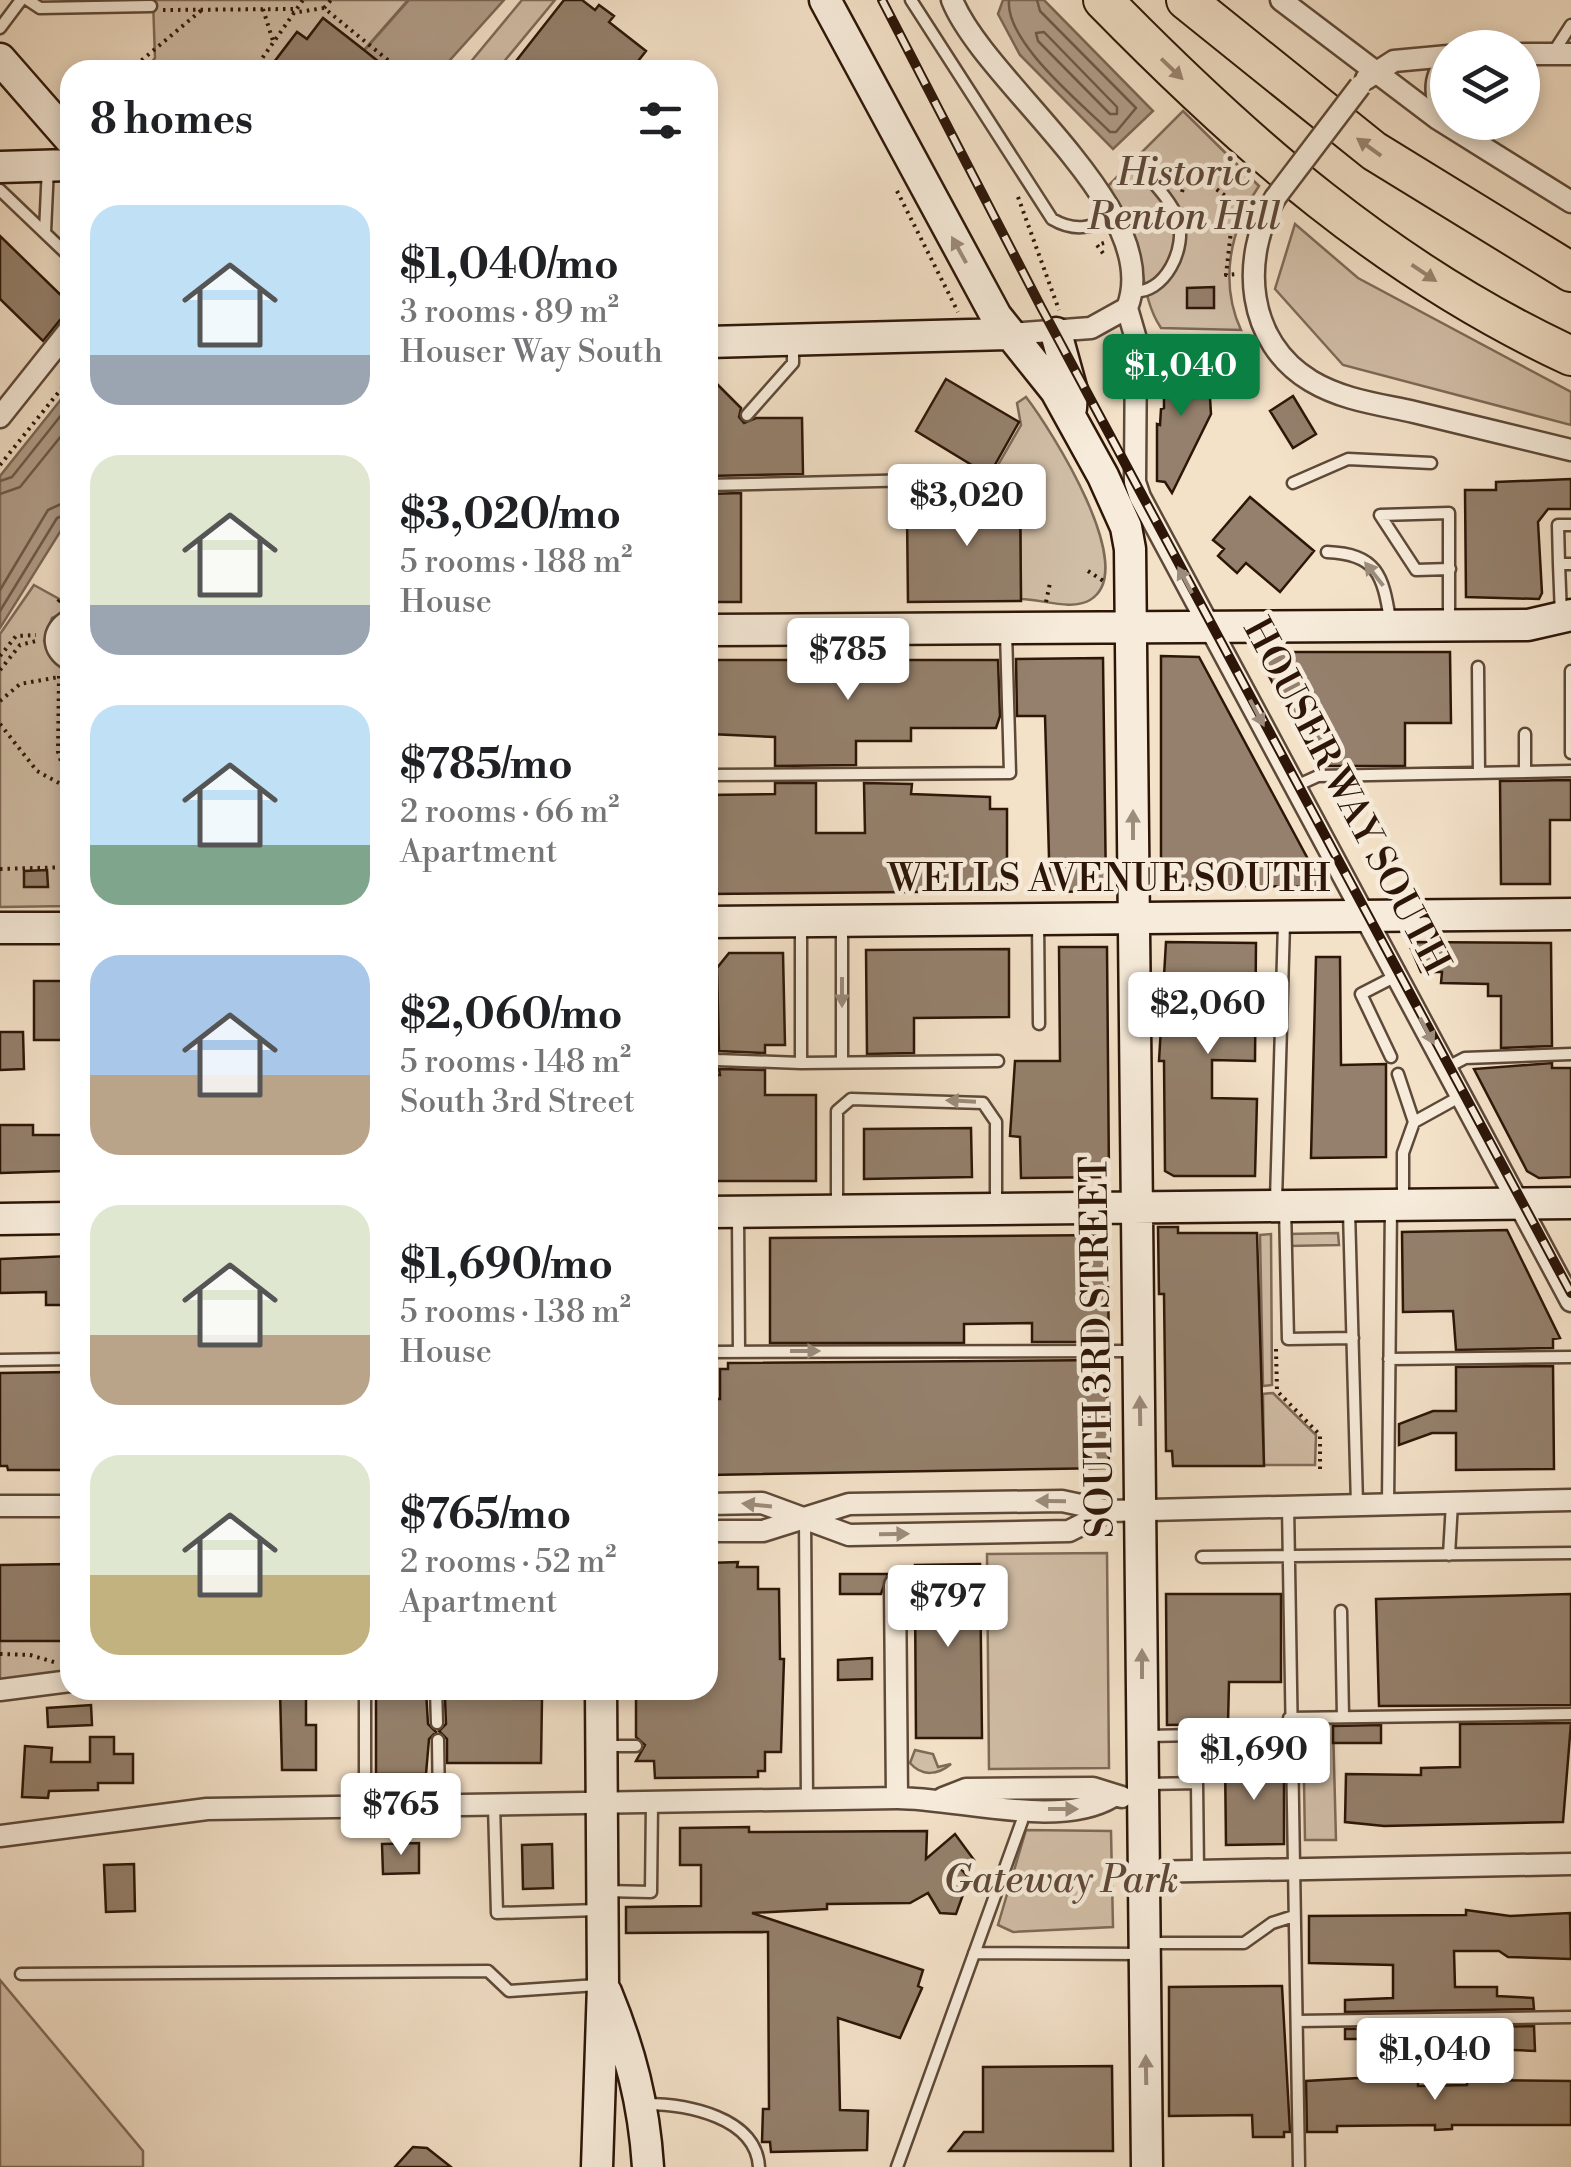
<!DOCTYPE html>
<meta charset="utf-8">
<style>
:root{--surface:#fff;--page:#f2f2f2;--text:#202124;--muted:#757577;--accent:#0b8043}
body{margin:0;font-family:"Libre Bodoni",serif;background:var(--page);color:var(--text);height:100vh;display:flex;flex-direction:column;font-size:38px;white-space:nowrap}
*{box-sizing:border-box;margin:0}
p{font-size:32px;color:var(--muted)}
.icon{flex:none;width:55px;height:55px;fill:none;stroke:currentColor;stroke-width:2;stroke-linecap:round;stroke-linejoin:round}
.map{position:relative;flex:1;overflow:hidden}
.side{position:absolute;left:60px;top:60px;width:658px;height:1640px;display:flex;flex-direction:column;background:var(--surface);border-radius:30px;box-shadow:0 5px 15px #0003}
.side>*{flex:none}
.buttons{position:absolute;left:1430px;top:30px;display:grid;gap:20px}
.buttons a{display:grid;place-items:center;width:110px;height:110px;border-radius:50%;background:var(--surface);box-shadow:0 5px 15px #0003;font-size:50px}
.price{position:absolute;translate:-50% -85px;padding:0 22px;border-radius:10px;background:#fff;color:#222;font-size:32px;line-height:65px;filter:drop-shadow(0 2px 5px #0008)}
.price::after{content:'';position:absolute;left:50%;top:60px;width:30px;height:22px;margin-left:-15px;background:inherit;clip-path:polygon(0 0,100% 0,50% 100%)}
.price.on{background:var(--accent);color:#fff}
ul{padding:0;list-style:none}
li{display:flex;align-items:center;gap:30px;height:250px;padding:0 30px}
li span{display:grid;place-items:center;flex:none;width:280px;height:200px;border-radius:30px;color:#555}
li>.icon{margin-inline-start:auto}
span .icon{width:120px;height:120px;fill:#fffc;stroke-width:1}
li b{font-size:42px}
h2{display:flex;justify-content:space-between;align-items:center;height:120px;padding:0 30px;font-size:42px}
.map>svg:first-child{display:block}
</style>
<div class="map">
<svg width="1571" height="2167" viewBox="0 0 1571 2167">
<rect width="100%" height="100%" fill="#f3e1c8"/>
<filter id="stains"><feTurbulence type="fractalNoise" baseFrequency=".002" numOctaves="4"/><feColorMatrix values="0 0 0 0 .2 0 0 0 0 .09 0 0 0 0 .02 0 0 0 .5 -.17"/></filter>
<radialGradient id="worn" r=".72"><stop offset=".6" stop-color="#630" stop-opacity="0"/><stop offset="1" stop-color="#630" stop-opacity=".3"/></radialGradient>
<!-- green -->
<path fill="#d1bea7" stroke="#7f6a58" stroke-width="2.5" d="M153 0H408L364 50 323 18 307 39 297 32 268 70H145L155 58Z
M522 0H555L497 70H464Z
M1183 111 1259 186C1230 229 1219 282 1241 330L1161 328C1140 297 1145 257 1129 222 1123 211 1113 200 1105 189Z
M1295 224 1358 278 1571 392V425L1343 365 1275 289Z
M1026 397C1050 428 1141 570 1090 600 1072 611 1041 599 1021 599L1020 472H994L1021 425 1017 403Z
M34 585 70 605V610L52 618 44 641 54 661 70 670V906L0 907V634Z
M1338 1233 1339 1245 1288 1246V1234Z
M1271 1234 1272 1385 1263 1386 1260 1235Z
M1273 1393 1316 1435 1315 1465H1264L1263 1394Z
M1107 1553 1109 1768 989 1769 987 1554Z
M0 1637H70V1674L0 1680Z
M1303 1724H1333L1336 1840H1305Z
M915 1750 933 1754 938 1767 951 1764C938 1775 922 1777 910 1763Z
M1026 1830 1111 1831 1113 1927 1013 1932 998 1925Z
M0 1980 143 2151V2167H0Z"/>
<!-- water -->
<path fill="#b09c87" stroke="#7c6654" stroke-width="2.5" d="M409 0H504L441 70H347Z
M1003 0H1044L1153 111 1113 149 1020 55 998 14Z
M70 388V516L0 628V476Z"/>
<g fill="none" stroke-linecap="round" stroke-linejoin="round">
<!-- shore -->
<path stroke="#6e5948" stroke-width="2.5" d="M1009 0C1005 42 1081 103 1110 132H1116L1136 108 1040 11 1037 0
M1044 32 1117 107V114H1110L1038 41 1036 33Z
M0 481 12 477 70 404
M0 494 20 487 70 425
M0 590 48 510 70 500
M0 611 57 518 70 513"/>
</g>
<!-- building -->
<path fill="#94806c" stroke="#2d1608" stroke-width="2.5" d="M564 0H582L595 10 599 5 614 16 609 22 646 51 631 70H509Z
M323 18 364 50 389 70H268L297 32 307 39Z
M0 236 70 304V315L60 320 43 341 0 299Z
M1214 287V308H1187V288Z
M1164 366H1208L1211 414 1172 493 1165 482 1157 481V424L1160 425 1161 409 1164 408Z
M708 375 741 408 739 417 744 423 756 418H802L803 474 708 476Z
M946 379 1019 422 992 470H980L916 431Z
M1293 396 1316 434 1293 448 1270 411Z
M1571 479V509H1548L1538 522 1542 593 1539 599 1466 597 1465 490H1496V482Z
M1020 487 1021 601 908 602 907 515H918V509L960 508V488Z
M741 493V602H708V494Z
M1250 497 1314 551 1280 592 1246 563 1237 573 1218 556 1224 549 1213 540Z
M1263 652H1450L1451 723H1405V766H1317L1263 665Z
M1161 656 1199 657 1323 887 1161 885Z
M1103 658 1106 891 1050 892 1045 716H1017L1016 659Z
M708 660H998L1000 716 996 728H911V741H856V765L775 766V737L710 734Z
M1571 780V820H1550V884H1501L1500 781Z
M775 783H816V833H865L864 783 912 784 911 794 990 797V809H1007V891L708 894V795L775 794Z
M47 870 48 887H24V871Z
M1166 942 1256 943 1255 1061 1212 1060V1098L1257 1099 1255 1176H1174L1165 1171 1164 1061H1159Z
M1408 942 1551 943 1552 1046 1501 1048V996H1488V984L1441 983 1442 972H1421Z
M1059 947H1107L1109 1177 1021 1178 1020 1137 1010 1136 1015 1061H1060Z
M1009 949V1017L914 1018V1053L867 1054 866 950Z
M729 953H783L785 1045H765V1053L719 1051 717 968Z
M1316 957H1340L1341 1065 1386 1064V1157L1311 1158Z
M34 981H70V1040H34Z
M0 1032H23L24 1069 0 1070Z
M1552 1063V1068H1571V1177L1539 1178 1527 1171 1474 1069Z
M719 1069 765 1070V1095H816V1181H708V1075H720Z
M0 1125H33V1135H64L65 1171 0 1173Z
M971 1128 972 1177 864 1179V1129Z
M1158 1227H1178V1233H1257L1264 1466H1173L1172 1451H1166L1164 1294H1159Z
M1507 1230 1560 1338 1553 1339V1348L1456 1350 1453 1311 1403 1312 1402 1232Z
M1107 1235 1109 1342H1032V1323L964 1324V1343H770V1238Z
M70 1256V1305H46V1292L0 1293V1259Z
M1107 1360 1109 1468 708 1475V1399H720V1369H728V1363Z
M1553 1366 1554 1469 1456 1470V1433H1432L1399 1445V1424L1433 1411H1456V1367Z
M70 1372V1455L63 1462V1470H8L7 1466H0V1373Z
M738 1562 737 1567H758V1589H779L780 1659H784L781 1752H765V1771H758V1777L655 1778 654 1761H636L645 1745 636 1737V1690H708V1563Z
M70 1564V1641H0V1565Z
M980 1564 982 1738H916L915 1594H909L902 1573H915V1565Z
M840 1574H888L881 1594H840Z
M1166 1594H1281V1682H1229L1228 1724 1167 1725Z
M1571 1594V1705L1379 1706 1376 1599Z
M872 1658V1679L838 1680V1660Z
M280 1690H306V1725H316V1770H282Z
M376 1690H426L428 1724 436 1732 429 1739 426 1774H376Z
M445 1698 542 1699 541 1763H447V1739L439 1731 446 1724Z
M91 1705 92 1725 48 1727 47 1708Z
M1571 1723 1563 1822 1384 1826 1345 1822 1346 1774 1421 1775V1768L1460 1767V1724Z
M1381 1725V1743H1333V1726Z
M90 1737H114V1754H133V1783H98V1790L49 1791 48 1798 22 1797 25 1746 52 1748 51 1762H90Z
M1225 1758H1262V1772H1284V1844L1226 1845Z
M749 1827V1832L927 1831 926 1859 955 1834 974 1860 961 1869 969 1878 956 1914 940 1913 928 1893 910 1903 827 1904V1909L752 1913 923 1970 918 1986 922 1988 900 2038 838 2018 840 2110 868 2111 867 2150 771 2152 770 2142H762L763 2109H769L768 1932 626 1933V1907L701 1906V1865H680V1828Z
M419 1843V1873L383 1874 382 1844Z
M552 1844 553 1888 523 1889 522 1845Z
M134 1864 135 1911 106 1912 104 1865Z
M1466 1910 1510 1916 1570 1913 1571 1959 1508 1957 1499 1951H1454L1455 1987H1497V1996L1533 1998 1534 2009 1345 2012V2000L1393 1998V1965L1309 1963V1916L1466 1915Z
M1282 1986 1290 2132H1284V2137H1253L1252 2115 1169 2116V1987Z
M1534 2026 1535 2051 1444 2047V2052L1423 2053V2039H1345V2029Z
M1112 2066 1113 2151H949L964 2132H983V2067Z
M1376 2077 1418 2079V2086L1467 2085V2080L1571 2081V2125H1452V2129L1435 2130V2125L1337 2126V2132H1307L1306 2081Z
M413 2147 427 2148 451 2167H395Z"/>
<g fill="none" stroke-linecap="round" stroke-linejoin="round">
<!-- lane casing -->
<g stroke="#5e4938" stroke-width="15">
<path id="lane" d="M28 0 40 8 151 6
M911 0 1052 219C1074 232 1090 228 1113 218
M0 28 21 0
M1553 53 1571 25
M1436 113C1430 95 1428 75 1443 60
M0 190 70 257
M45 232 48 167
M1131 291C1164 297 1189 246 1177 217 1169 197 1148 178 1134 160
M747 415 793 363V343
M1293 483 1348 459 1431 463
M708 485 1003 478
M1327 552C1377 554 1383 575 1390 620
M1559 564 1558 525H1571
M1561 615 1559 564H1571
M1449 620V513L1380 515 1416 570 1450 569
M1478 667 1479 773
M1571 671V753
M1525 734V772
M708 775 1010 773 1006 632
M1296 786 1318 776 1571 771
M1038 920 1039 1024
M801 922V1063L998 1061
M708 1054 717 1060 801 1063
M1391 1057 1361 994 1396 976
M842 1062V922
M1446 1068 1465 1058 1571 1054
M1398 1074 1414 1122
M1403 1199V1153L1414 1122 1461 1096
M1276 1200 1284 923
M1285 1207 1288 1339 1353 1338
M837 1208V1111L851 1099 983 1103 996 1122V1203
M1349 1211 1357 1504
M738 1217 739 1351
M708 1352 1136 1351
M1389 1359 1571 1357
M0 1360 70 1359
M1388 1504 1391 1206
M1288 1505 1299 2167
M805 1517 807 1799
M1449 1555 1452 1503
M1202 1557 1571 1553
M1341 1611 1343 1717
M436 1690 437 1723
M1289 1718 1571 1714
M1148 1736 1290 1733
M438 1740 439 1806
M603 1746H636
M1148 1784 1197 1783 1198 1872
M494 1805 497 1913 598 1910
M365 1806V1690
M605 1891 651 1892 652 1803
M1150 1943H1244L1272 1923 1294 1916
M974 1953 1143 1954
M21 1974 488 1971 509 1991 597 1985
M1297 2021 1571 2017
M645 2104C687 2104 756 2117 759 2167
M897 2167 1022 1821 1021 1810"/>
</g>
<!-- street casing -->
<g stroke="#5e4938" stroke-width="25">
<path id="street" d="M952 0C985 83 1166 211 1127 308
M1281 0 1438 119 1571 202
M1522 54H1571
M1366 79 1394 61 1448 56
M1275 198C1240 259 1246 342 1311 381 1343 400 1378 404 1414 412 1466 425 1519 437 1571 450
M1127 308 1136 339 1135 482 1140 497 1571 1301
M1008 334 1091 328 1127 308
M0 417 70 329
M70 620C51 630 51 650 70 660
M708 1504 762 1503 849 1535 1069 1531 1109 1511
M0 1506H70
M708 1531H763L849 1504 1062 1501 1109 1511 1571 1500
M895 1585 897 1798
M0 1690 70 1681
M943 1798 966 1789 1093 1788 1122 1797
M0 1836 207 1809 897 1798C958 1798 1059 1829 1112 1797
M1144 1872 1571 1864"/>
</g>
<!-- secondary casing -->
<g stroke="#2d1608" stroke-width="35">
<path id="secondary" d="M825 0 996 316 1056 391 1103 476 1126 527 1130 549 1147 2167
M0 59 70 139
M0 167 70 165
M1056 333 1072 391 1071 408
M708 342 1008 334
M708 630 1528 625 1571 615
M708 922 1571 914
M0 928H70
M708 1212 1571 1203
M0 1219 70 1218
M606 1992C630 2050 644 2104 648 2167
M597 2167 603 1985 601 1690"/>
</g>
<!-- highway casing -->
<g stroke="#2d1608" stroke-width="42">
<path id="highway" d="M1103 0C1244 144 1386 270 1571 356
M1186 0 1374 151 1571 272"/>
</g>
<!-- path -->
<path stroke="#2d1608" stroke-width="4" stroke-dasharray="2.5 5" stroke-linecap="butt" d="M324 8 331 0
M263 9 273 41
M163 10 294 9
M292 13 324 8 400 70
M130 70 204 8
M254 70 303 0
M897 191 958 312
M1182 192 1186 177 1195 173 1240 207 1231 231 1226 275 1236 274
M1018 197 1059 310
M1104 243 1097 245 1105 256
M0 465 70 378
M1088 571 1105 582
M58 602 70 587
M1046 602 1050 583
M0 656 16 636 36 635
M0 670 20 645 36 641
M59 676 58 752 70 789
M0 701 20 684 59 677
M0 724 37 771 68 788
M0 869 70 867
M1276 1349 1277 1391 1320 1435V1473
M0 1654 30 1655 54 1662"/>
<!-- lane -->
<use href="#lane" stroke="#f7ecdb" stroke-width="10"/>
<!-- street -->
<use href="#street" stroke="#f7ecdb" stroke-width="20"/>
<!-- secondary -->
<use href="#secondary" stroke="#f7ecdb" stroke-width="30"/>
<!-- highway -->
<use href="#highway" stroke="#f3e1c8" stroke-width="38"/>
<!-- rail casing -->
<g stroke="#2d1608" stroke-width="10">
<path id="rail" d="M882 0 1041 307 1571 1293"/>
</g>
<!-- rail -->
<use href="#rail" stroke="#f7ecdb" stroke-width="6" stroke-dasharray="19" stroke-linecap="butt"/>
<!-- street-bridge casing -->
<g stroke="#5e4938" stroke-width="25" stroke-linecap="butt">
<path id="street-bridge" d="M1275 198 1360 86"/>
</g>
<!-- street-bridge -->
<use href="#street-bridge" stroke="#f7ecdb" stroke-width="20"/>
</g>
<!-- one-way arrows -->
<defs><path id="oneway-solid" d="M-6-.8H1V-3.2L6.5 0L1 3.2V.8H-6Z" transform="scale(2.5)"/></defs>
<g fill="#9a8672">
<use href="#oneway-solid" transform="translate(1172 69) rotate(44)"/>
<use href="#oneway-solid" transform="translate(1369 147) rotate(-144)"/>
<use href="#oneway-solid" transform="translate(1424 273) rotate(34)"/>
</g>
<g fill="#9c8c7c">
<use href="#oneway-solid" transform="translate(959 250) rotate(-119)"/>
<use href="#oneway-solid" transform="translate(1374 574) rotate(-128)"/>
<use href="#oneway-solid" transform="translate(1185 580) rotate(-118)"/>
<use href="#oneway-solid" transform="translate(1257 713) rotate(62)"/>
<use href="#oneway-solid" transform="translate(1133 825) rotate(-90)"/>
<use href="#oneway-solid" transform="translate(842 992) rotate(90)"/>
<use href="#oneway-solid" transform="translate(1427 1031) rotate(62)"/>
<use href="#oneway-solid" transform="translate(961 1101) rotate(-177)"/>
<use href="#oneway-solid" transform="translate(805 1351)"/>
<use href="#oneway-solid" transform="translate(1140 1411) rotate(-91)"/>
<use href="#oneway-solid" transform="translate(1051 1501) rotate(-179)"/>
<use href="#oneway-solid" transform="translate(757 1505) rotate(-174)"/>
<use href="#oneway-solid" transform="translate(894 1534) rotate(-1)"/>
<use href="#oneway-solid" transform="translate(1142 1664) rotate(-90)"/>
<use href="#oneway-solid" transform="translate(1063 1809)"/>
<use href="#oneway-solid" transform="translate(1146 2070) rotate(-91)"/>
</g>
<g text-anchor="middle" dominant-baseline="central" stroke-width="9" stroke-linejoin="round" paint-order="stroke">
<!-- park labels -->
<g font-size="38" font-style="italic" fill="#5e4838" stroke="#f7ecdb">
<text x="1184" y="173">Historic<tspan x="1184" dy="44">Renton Hill</tspan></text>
<text x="1061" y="1880">Gateway Park</text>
</g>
<!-- street labels -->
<g font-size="38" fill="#2d1608" stroke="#f7ecdb">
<text transform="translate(1346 796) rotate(62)">HOUSER WAY SOUTH</text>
<text x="1109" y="879">WELLS AVENUE SOUTH</text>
<text transform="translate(1098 1347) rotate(-91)">SOUTH 3RD STREET</text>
</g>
</g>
<rect width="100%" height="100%" filter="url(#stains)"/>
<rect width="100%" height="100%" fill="url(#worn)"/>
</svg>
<div class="buttons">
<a><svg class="icon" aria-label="layers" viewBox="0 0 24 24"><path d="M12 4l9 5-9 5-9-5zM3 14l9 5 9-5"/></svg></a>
</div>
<b class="price on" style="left:1181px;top:419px">$1,040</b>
<b class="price" style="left:967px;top:549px">$3,020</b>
<b class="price" style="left:848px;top:703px">$785</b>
<b class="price" style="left:1208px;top:1057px">$2,060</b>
<b class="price" style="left:948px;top:1650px">$797</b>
<b class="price" style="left:1254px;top:1803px">$1,690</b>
<b class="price" style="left:401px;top:1858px">$765</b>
<b class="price" style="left:1435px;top:2103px">$1,040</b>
<section class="side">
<h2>8 homes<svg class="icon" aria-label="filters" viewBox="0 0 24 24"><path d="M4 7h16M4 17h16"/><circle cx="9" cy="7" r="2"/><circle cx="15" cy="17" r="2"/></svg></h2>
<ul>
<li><span style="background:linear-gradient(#bfe0f5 75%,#9aa5b1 0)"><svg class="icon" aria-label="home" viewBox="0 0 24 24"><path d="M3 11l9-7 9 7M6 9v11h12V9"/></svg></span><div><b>$1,040/mo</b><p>3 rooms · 89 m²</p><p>Houser Way South</p></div></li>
<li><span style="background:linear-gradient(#dfe7d0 75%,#9aa5b1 0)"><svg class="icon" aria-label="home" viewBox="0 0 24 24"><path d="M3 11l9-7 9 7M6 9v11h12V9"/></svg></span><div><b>$3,020/mo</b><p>5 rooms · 188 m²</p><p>House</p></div></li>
<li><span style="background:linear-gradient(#bfe0f5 70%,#7fa58c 0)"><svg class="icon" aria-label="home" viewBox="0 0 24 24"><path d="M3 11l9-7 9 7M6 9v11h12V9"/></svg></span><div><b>$785/mo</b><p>2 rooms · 66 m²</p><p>Apartment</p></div></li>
<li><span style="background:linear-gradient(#a9c7e8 60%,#b9a48a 0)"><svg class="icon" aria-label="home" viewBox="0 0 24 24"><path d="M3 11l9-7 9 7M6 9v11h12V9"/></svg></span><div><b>$2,060/mo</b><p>5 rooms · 148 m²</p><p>South 3rd Street</p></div></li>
<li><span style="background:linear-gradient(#dfe7d0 65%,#b9a48a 0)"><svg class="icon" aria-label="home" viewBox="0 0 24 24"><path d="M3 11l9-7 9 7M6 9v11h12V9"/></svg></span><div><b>$1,690/mo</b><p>5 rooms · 138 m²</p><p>House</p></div></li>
<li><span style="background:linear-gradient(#dfe7d0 60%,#c2b280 0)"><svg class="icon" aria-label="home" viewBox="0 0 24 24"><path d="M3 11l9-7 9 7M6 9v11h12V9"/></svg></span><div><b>$765/mo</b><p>2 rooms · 52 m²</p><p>Apartment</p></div></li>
</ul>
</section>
</div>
